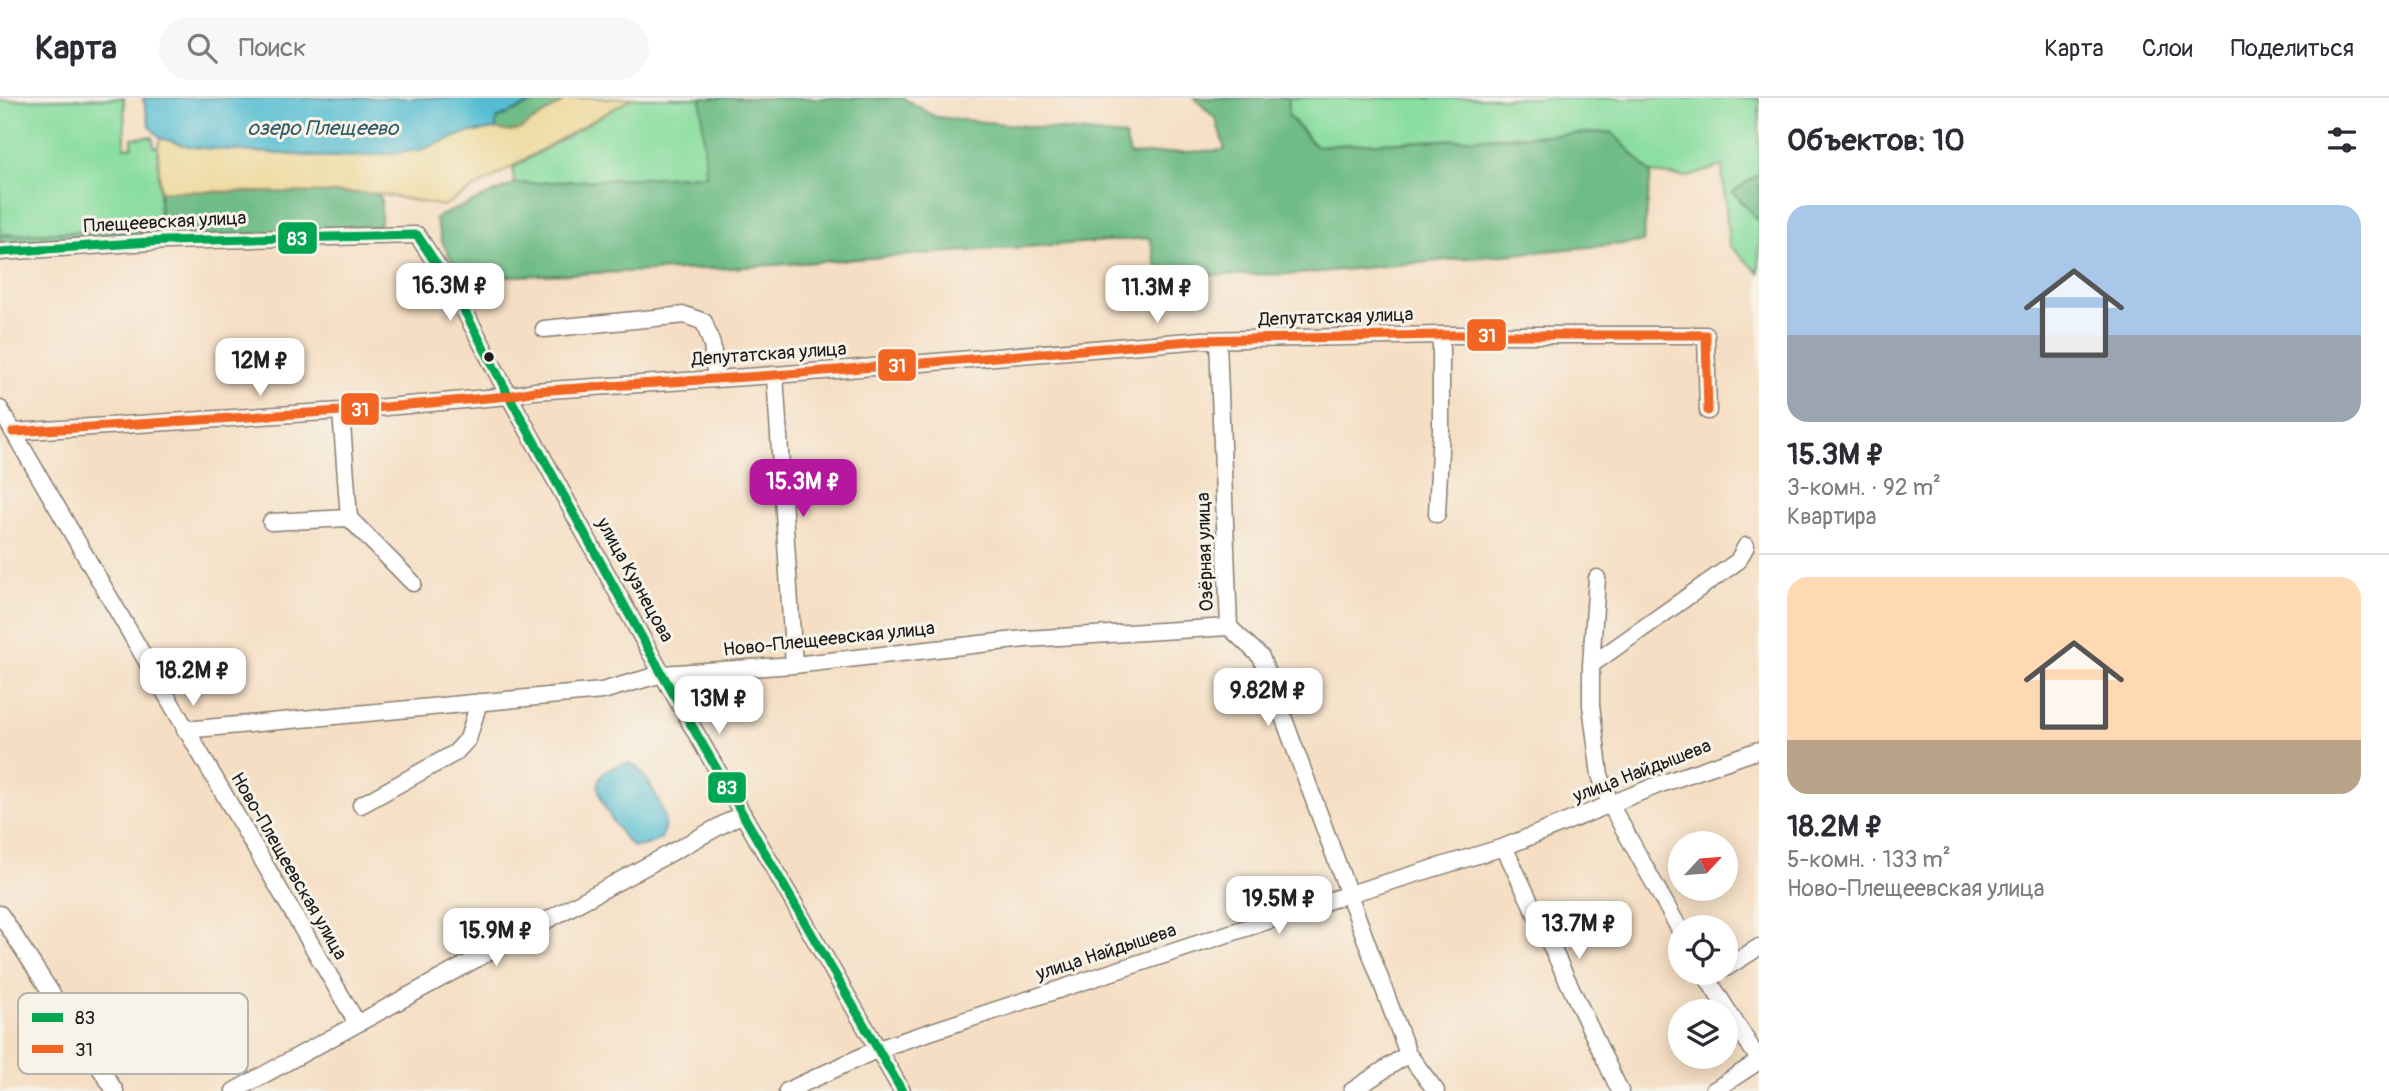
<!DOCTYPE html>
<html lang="ru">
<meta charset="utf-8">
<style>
:root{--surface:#fff;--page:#f7f7f7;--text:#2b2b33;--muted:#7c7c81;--line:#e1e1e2;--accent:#b5179e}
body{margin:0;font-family:Pangolin,sans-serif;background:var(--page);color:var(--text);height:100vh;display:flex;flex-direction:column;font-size:26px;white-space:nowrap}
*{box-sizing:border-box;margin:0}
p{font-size:23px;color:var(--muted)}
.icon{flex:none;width:38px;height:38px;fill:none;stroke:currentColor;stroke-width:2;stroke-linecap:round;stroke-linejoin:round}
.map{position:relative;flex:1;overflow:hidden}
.side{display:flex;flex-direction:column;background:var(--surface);width:630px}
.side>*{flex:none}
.needle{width:46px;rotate:64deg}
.tools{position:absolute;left:1668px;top:733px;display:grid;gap:14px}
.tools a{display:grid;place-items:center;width:70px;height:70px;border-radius:50%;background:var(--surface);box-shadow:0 4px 18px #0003;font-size:35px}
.price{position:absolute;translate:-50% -60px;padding:0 16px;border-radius:14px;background:#fff;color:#222;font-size:23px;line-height:46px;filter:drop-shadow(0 2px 4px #0008)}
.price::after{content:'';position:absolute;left:50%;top:42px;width:21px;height:16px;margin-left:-10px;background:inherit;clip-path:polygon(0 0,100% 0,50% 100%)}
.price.on{background:var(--accent);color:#fff}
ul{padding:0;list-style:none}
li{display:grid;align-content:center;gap:14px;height:371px;padding:0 28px}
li+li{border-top:2px solid var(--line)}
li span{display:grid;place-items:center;height:217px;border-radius:21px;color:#555}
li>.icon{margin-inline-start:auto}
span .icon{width:126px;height:126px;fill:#fffc;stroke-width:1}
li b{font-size:30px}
h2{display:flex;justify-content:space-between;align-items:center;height:84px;padding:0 28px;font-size:30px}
header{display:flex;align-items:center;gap:42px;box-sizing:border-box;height:98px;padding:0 35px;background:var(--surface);border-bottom:2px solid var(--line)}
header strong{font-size:33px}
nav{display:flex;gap:38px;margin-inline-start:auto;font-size:24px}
.search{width:490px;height:63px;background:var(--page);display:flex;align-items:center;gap:18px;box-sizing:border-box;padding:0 24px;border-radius:38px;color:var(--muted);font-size:26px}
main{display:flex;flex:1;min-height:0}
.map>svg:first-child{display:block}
</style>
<header>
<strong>Карта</strong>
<div class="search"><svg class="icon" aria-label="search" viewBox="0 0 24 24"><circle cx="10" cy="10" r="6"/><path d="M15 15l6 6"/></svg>Поиск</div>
<nav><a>Карта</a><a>Слои</a><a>Поделиться</a></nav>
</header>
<main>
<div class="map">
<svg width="1759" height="993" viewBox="0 0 1759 993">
<rect width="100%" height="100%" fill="#f7f3e8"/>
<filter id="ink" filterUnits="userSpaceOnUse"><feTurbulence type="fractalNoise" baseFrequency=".0143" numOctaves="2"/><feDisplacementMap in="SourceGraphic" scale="14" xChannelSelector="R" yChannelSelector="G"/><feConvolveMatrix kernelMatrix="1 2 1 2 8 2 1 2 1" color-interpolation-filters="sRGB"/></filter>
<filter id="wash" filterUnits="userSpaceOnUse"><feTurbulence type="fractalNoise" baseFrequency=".00686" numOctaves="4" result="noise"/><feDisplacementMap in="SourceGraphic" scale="28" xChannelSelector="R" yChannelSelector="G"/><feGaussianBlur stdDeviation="1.57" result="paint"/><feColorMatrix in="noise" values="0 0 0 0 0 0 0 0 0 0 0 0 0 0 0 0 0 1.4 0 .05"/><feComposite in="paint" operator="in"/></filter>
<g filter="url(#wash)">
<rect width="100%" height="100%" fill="#f5dec3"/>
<!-- green -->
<path fill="#88dd9f" stroke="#527c5e" stroke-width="2" d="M124 0 125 49H132V40L153 39 154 49H158L160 130 0 137V2Z
M632 0H701L706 77 514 86 513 70Z
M1289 0H1759V76L1733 94 1759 124V175L1729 147 1722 68 1688 79 1651 75 1611 34 1315 48 1288 16Z"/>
<!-- forest -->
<path fill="#6ebc86" stroke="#456c51" stroke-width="2" d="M544 0H569L521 31 510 34 496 31V21Z
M701 0H903L936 19 1125 38 1130 57 1225 52 1216 21 1194 0H1289L1288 17 1315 48 1612 34 1651 75 1643 144 1299 176 1159 178 1150 140 732 170 460 180 442 143 435 120 514 86 706 77Z
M1759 76V124L1733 94Z
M160 93 374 95 381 100V122L378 128 0 152V137L159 130Z"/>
<!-- sand -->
<path fill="#eeda9e" stroke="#857b5d" stroke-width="2" d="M569 0H632L443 108 374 95 160 93 158 49 161 40 191 49 324 59 365 58 420 52 466 35 496 31 510 34 521 31Z"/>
<!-- water -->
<path fill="#54bdd2" stroke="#386c77" stroke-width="2" d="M143 0H544L496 21V31L466 35 420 52 365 58 324 59 241 53 191 49 161 40 150 29Z
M630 665C645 672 663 707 665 724 665 729 662 736 661 741L647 747 633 749C621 738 591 695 600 680 606 669 619 667 630 665Z"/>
</g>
<g filter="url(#ink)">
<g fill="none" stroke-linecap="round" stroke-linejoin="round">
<!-- minor casing -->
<g stroke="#887d70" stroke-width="19">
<path id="minor" d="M0 154 165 143 417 137 453 191 509 298 662 576 902 993
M544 231 685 217 704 224 712 247 716 281
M1218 243 1229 529 1261 559 1408 956 1436 993
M775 277 794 567
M0 311 357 925
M13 334 341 313 509 298 534 293 775 277 1202 242 1441 237H1706L1708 313
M1437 416 1441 330V237
M349 420 413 485
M271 424 349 420 341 313
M1597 480 1591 567V607L1600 677 1611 708 1680 832
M1591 567 1738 463 1746 448
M185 632 602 593 662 576 794 567 1025 541 1229 529
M361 707 455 655 468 641 479 604
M1504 749 1620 993
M0 816 115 993
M1726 870 1759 849
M1704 875 1759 962
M234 993 742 716
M787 993 878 951 1349 796 1504 749 1658 687 1759 652
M1352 993 1408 956
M1713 993 1759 963"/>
</g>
<!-- minor -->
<use href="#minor" stroke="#fff" stroke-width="16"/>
<!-- bus-1 casing -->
<g stroke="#f7f3e8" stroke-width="14">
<path id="bus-1" d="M0 154 165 143 417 137 453 191 509 298 662 576 902 993"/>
</g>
<!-- bus-2 casing -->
<g stroke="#f7f3e8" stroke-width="14">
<path id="bus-2" d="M13 334 341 313 509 298 534 293 775 277 1202 242 1441 237H1706L1708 313"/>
</g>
<!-- bus-1 -->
<use href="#bus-1" stroke="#00a651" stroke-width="9"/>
<!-- bus-2 -->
<use href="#bus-2" stroke="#f26522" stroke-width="9"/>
</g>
</g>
<!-- markers -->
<circle fill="#1c1c1c" stroke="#f7f3e8" stroke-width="2.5" cx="489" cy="259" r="6"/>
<g text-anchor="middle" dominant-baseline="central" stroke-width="6" stroke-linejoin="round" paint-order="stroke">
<!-- street labels -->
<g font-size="19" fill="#1c1c1c" stroke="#f7f3e8">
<text transform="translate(165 124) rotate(-3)">Плещеевская улица</text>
<text transform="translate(1336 219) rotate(-2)">Депутатская улица</text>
<text transform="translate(769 256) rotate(-4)">Депутатская улица</text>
<text transform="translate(1205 454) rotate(-92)">Озёрная улица</text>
<text transform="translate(635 482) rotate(61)">улица Кузнецова</text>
<text transform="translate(829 541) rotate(-6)">Ново-Плещеевская улица</text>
<text transform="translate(1642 673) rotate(-21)">улица Найдышева</text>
<text transform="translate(289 768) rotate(60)">Ново-Плещеевская улица</text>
<text transform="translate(1106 854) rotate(-18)">улица Найдышева</text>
</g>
<!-- water labels -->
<g font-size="21" font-style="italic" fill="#325c65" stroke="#f7f3e8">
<text x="323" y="30">озеро Плещеево</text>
</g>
</g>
<!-- legend -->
<rect x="18" y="895" width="230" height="81" rx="10" fill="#f7f3e8" stroke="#b5b2ab" stroke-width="2"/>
<rect x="32" y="915" width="31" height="9" fill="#00a651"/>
<rect x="32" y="947" width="31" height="8" fill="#f26522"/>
<g font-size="19" fill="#1c1c1c">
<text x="75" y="926">83</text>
<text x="75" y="958">31</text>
</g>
<g stroke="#f7f3e8" stroke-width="2.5">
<rect x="277" y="123" width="41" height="34" rx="7" fill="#00a651"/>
<rect x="1466" y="220" width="41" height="34" rx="7" fill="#f26522"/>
<rect x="877" y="250" width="40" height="34" rx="7" fill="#f26522"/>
<rect x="340" y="294" width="40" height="34" rx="7" fill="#f26522"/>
<rect x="707" y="673" width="40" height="33" rx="7" fill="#00a651"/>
</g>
<g font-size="19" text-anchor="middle" font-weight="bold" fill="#fff">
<text x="297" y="147">83</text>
<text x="1487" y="244">31</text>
<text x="897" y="274">31</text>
<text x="360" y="318">31</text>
<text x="727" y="696">83</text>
</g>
</svg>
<div class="tools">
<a><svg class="needle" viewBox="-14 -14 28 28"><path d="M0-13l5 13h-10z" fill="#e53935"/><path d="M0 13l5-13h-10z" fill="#7c7c81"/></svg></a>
<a><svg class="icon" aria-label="locate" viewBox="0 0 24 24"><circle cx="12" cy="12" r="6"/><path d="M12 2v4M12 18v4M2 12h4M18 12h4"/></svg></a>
<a><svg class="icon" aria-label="layers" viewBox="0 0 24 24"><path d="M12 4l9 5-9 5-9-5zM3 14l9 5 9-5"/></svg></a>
</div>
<b class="price" style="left:450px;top:225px">16.3M ₽</b>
<b class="price" style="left:1157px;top:227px">11.3M ₽</b>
<b class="price" style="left:260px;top:300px">12M ₽</b>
<b class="price on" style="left:803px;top:421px">15.3M ₽</b>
<b class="price" style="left:193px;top:610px">18.2M ₽</b>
<b class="price" style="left:1268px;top:630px">9.82M ₽</b>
<b class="price" style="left:719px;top:638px">13M ₽</b>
<b class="price" style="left:1279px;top:838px">19.5M ₽</b>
<b class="price" style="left:1579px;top:863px">13.7M ₽</b>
<b class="price" style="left:496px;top:870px">15.9M ₽</b>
</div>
<section class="side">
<h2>Объектов: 10<svg class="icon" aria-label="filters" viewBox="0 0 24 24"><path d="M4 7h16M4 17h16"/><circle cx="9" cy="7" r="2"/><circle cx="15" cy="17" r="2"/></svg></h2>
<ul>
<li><span style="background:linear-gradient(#a9c7e8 60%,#9aa5b1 0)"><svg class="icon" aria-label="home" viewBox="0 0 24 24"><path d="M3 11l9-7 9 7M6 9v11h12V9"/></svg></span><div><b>15.3M ₽</b><p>3-комн. · 92 m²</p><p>Квартира</p></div></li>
<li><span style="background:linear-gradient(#ffd9b3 75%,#b9a48a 0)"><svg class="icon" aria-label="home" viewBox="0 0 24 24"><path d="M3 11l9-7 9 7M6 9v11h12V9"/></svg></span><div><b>18.2M ₽</b><p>5-комн. · 133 m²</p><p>Ново-Плещеевская улица</p></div></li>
</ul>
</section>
</main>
